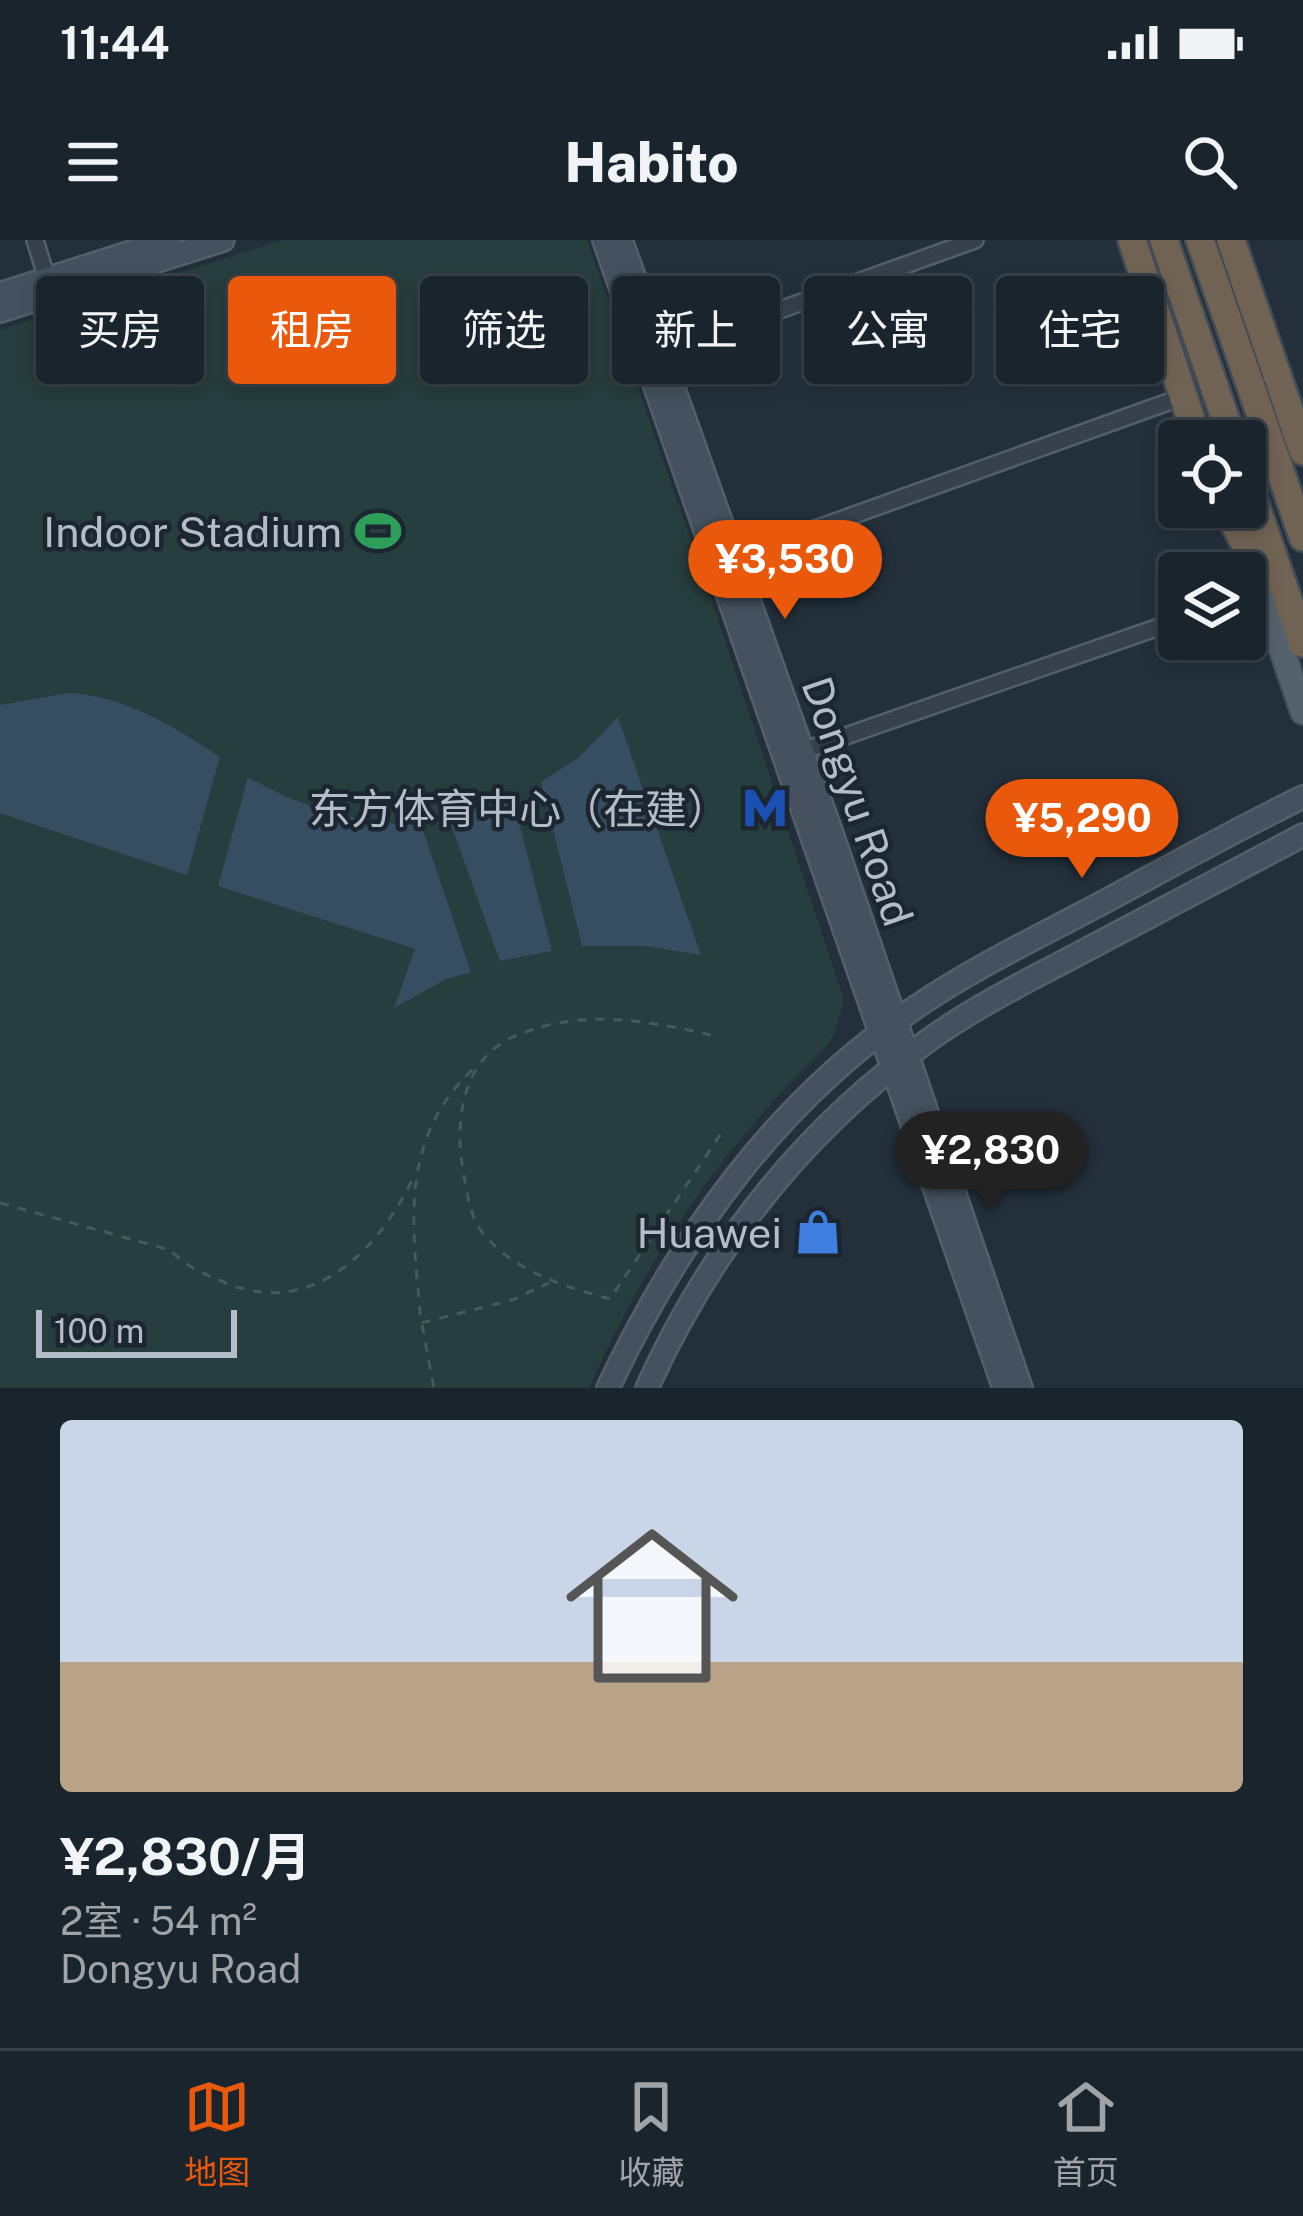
<!DOCTYPE html>
<html lang="zh">
<meta charset="utf-8">
<style>
:root{--surface:#1a242c;--page:#273038;--text:#f1f3f6;--muted:#9fa4a9;--line:#384148;--accent:#ea580c}
body{margin:0;font-family:"Public Sans","Noto Sans SC",sans-serif;background:var(--page);color:var(--text);height:100vh;display:flex;flex-direction:column;font-size:45px;white-space:nowrap}
*{box-sizing:border-box;margin:0}
p{font-size:39px;color:var(--muted)}
.icon{flex:none;width:66px;height:66px;fill:none;stroke:currentColor;stroke-width:2;stroke-linecap:round;stroke-linejoin:round}
.map{position:relative;height:1148px;overflow:hidden}
.drawer{display:flex;flex-direction:column;background:var(--surface);flex:1}
.drawer>*{flex:none}
.banner{position:absolute;left:36px;top:36px;width:1233px;height:108px;display:flex;gap:24px}
.buttons{position:absolute;left:1158px;top:180px;display:grid;gap:24px}
.buttons a{display:grid;place-items:center;width:108px;height:108px;border-radius:12px;background:var(--surface);box-shadow:0 6px 18px #0003,0 0 0 3px var(--line);font-size:60px}
.scale{position:absolute;left:36px;bottom:30px;width:201px;box-sizing:border-box;padding-left:12px;border:6px solid #b3bcc7;border-top:0;font-size:33px;line-height:42px;white-space:nowrap;color:#b3bcc7;-webkit-text-stroke:9px #1c2630;paint-order:stroke}
.price{position:absolute;translate:-50% -102px;padding:0 27px;border-radius:42px;background:var(--accent);color:#fff;font-size:39px;line-height:78px;filter:drop-shadow(0 3px 6px #0008)}
.price::after{content:'';position:absolute;left:50%;top:72px;width:36px;height:27px;margin-left:-18px;background:inherit;clip-path:polygon(0 0,100% 0,50% 100%)}
.price.active{background:#222;color:#fff}
ul{padding:0;list-style:none}
li{display:grid;align-content:center;gap:24px;height:636px;padding:0 60px}
li span{display:grid;place-items:center;height:372px;border-radius:12px;color:#555}
li>.icon{margin-inline-start:auto}
span .icon{width:216px;height:216px;fill:#fffc;stroke-width:1}
li b{font-size:51px}
.chip{padding:0 42px;border-radius:12px;background:var(--surface);box-shadow:0 6px 18px #0003,0 0 0 3px var(--line);font-size:42px;line-height:108px}
.chip.active{background:var(--accent);color:#fff}
.status{display:flex;justify-content:space-between;align-items:center;height:84px;padding:0 60px;background:var(--surface);direction:ltr}
.status svg{height:33px;fill:currentColor}
header{display:flex;justify-content:space-between;align-items:center;height:156px;padding:0 60px;background:var(--surface);font-size:54px;font-weight:800}
.menu{display:flex;justify-content:space-around;align-items:center;height:168px;border-top:3px solid var(--line);background:var(--surface);font-size:33px;color:var(--muted)}
.menu a{display:grid;justify-items:center;gap:6px}
.menu .active{color:var(--accent)}
.map>svg:first-child{display:block}
</style>
<div class="status"><b>11:44</b><svg viewBox="0 0 49 12"><path d="M0 12V9h3v3zM5 12V6h3v6zM10 12V3h3v9zM15 12V0h3v12zM26 1h20v11H26zM47 4h2v5h-2z"/></svg></div>
<header><svg class="icon" aria-label="menu" viewBox="0 0 24 24"><path d="M4 6h16M4 12h16M4 18h16"/></svg>Habito<svg class="icon" aria-label="search" viewBox="0 0 24 24"><circle cx="10" cy="10" r="6"/><path d="M15 15l6 6"/></svg></header>
<div class="map">
<svg width="1303" height="1148" viewBox="0 0 1303 1148">
<rect width="100%" height="100%" fill="#23303b"/>
<!-- green -->
<path fill="#263e3d" d="M282 0H587L715 370 844 760 835 793 825 808C721 908 648 1016 589 1148H0V90Z"/>
<!-- water -->
<path fill="#374d62" d="M67 453C127 456 171 485 220 517L187 635 0 573V465Z
M618 477 701 715 645 706H582L541 542 578 518Z
M248 537C303 569 358 583 421 585L471 732 446 739 394 768 415 709 218 646Z
M513 559 552 711 500 721 449 579Z"/>
<g fill="none" stroke-linecap="round" stroke-linejoin="round">
<!-- street casing -->
<g stroke="#555f69" stroke-width="20">
<path id="street" d="M35 0 50 49
M654 115 975 0
M726 321 1171 161
M794 514 1179 380"/>
</g>
<!-- secondary casing -->
<g stroke="#555f69" stroke-width="26">
<path id="secondary" d="M604 0 1004 1148
M621 0 831 591 1021 1148
M0 54 169 0
M0 71 223 0
M608 1148C680 996 777 860 919 765 977 726 1040 696 1102 663 1169 627 1235 590 1303 557
M647 1148C711 1007 806 887 933 797 980 764 1033 738 1084 711 1157 672 1230 633 1303 595"/>
</g>
<!-- primary casing -->
<g stroke="#434d57" stroke-width="28">
<path id="primary" d="M1239 286 1303 472"/>
</g>
<!-- highway casing -->
<g stroke="#424c56" stroke-width="32">
<path id="highway" d="M1132 0 1198 201
M1164 0 1233 201
M1200 0 1303 297
M1231 0 1303 211
M1245 235 1303 403
M1226 267 1245 304"/>
</g>
<!-- path -->
<path stroke="#455b5b" stroke-width="3" stroke-dasharray="9 9" stroke-linecap="butt" d="M711 795C645 780 578 768 513 797 458 822 454 889 465 941 468 958 471 978 482 992 514 1032 564 1046 610 1059L720 895
M472 830C397 902 413 989 421 1083L512 1060 549 1043
M0 963 170 1010C187 1027 204 1034 226 1043 314 1079 381 1008 415 934
M422 1085 434 1148"/>
<!-- street -->
<use href="#street" stroke="#37414c" stroke-width="15"/>
<!-- secondary -->
<use href="#secondary" stroke="#45515e" stroke-width="21"/>
<!-- primary -->
<use href="#primary" stroke="#55616c" stroke-width="24"/>
<!-- highway -->
<use href="#highway" stroke="#716354" stroke-width="27"/>
</g>
<!-- icons -->
<defs>
<g id="stadium-bare" transform="scale(3.6)"><path d="M0-5a6.5 5 0 1 0 0 10a6.5 5 0 1 0 0-10ZM-3.5-1.8h7v3.6h-7Z" fill="#2e9e5b" stroke="#1c2630" stroke-width="2.5" paint-order="stroke"/></g>
<g id="metro-bare" transform="scale(3.6)"><path d="M-5.5 5V-5H-3L0 0L3-5H5.5V5H3V-.5L0 4L-3-.5V5Z" fill="#1a4fb4" stroke="#1c2630" stroke-width="2.5" paint-order="stroke"/></g>
<g id="shop-bare" transform="scale(3.6)"><path d="M-5-2.5h2.3a2.7 3.5 0 0 1 5.4 0H5L5.5 6h-11ZM-1.5-2.5h3a1.5 2.3 0 0 0-3 0Z" fill="#3f7fe0" stroke="#1c2630" stroke-width="2.5" paint-order="stroke"/></g>
</defs>
<g fill-rule="evenodd">
<use href="#stadium-bare" x="378" y="291"/>
<use href="#metro-bare" x="765" y="568"/>
<use href="#shop-bare" x="818" y="992"/>
</g>
<g text-anchor="middle" dominant-baseline="central" stroke-width="9" stroke-linejoin="round" paint-order="stroke">
<!-- poi labels -->
<g font-size="42" fill="#b3bcc7" stroke="#1c2630" text-anchor="end">
<text x="342" y="291">Indoor Stadium</text>
<text x="729" y="568">东方体育中心（在建）</text>
<text x="782" y="992">Huawei</text>
</g>
<!-- street labels -->
<g font-size="42" fill="#b3bcc7" stroke="#1c2630">
<text transform="translate(858 561) rotate(71)">Dongyu Road</text>
</g>
</g>
</svg>
<div class="buttons">
<a><svg class="icon" aria-label="locate" viewBox="0 0 24 24"><circle cx="12" cy="12" r="6"/><path d="M12 2v4M12 18v4M2 12h4M18 12h4"/></svg></a>
<a><svg class="icon" aria-label="layers" viewBox="0 0 24 24"><path d="M12 4l9 5-9 5-9-5zM3 14l9 5 9-5"/></svg></a>
</div>
<div class="scale">100 m</div>
<b class="price" style="left:785px;top:382px">¥3,530</b>
<b class="price" style="left:1082px;top:641px">¥5,290</b>
<b class="price active" style="left:991px;top:973px">¥2,830</b>
<div class="banner">
<a class="chip">买房</a>
<a class="chip active">租房</a>
<a class="chip">筛选</a>
<a class="chip">新上</a>
<a class="chip">公寓</a>
<a class="chip">住宅</a>
</div>
</div>
<section class="drawer">
<ul>
<li><span style="background:linear-gradient(#c9d6e8 65%,#b9a48a 0)"><svg class="icon" aria-label="home" viewBox="0 0 24 24"><path d="M3 11l9-7 9 7M6 9v11h12V9"/></svg></span><div><b>¥2,830/月</b><p>2室 · 54 m²</p><p>Dongyu Road</p></div></li>
</ul>
</section>
<nav class="menu">
<a class="active"><svg class="icon" aria-label="map" viewBox="0 0 24 24"><path d="M3 6l6-2 6 2 6-2v14l-6 2-6-2-6 2zM9 4v14M15 6v14"/></svg>地图</a>
<a><svg class="icon" aria-label="saved" viewBox="0 0 24 24"><path d="M7 4h10v16l-5-4-5 4z"/></svg>收藏</a>
<a><svg class="icon" aria-label="home" viewBox="0 0 24 24"><path d="M3 11l9-7 9 7M6 9v11h12V9"/></svg>首页</a>
</nav>
